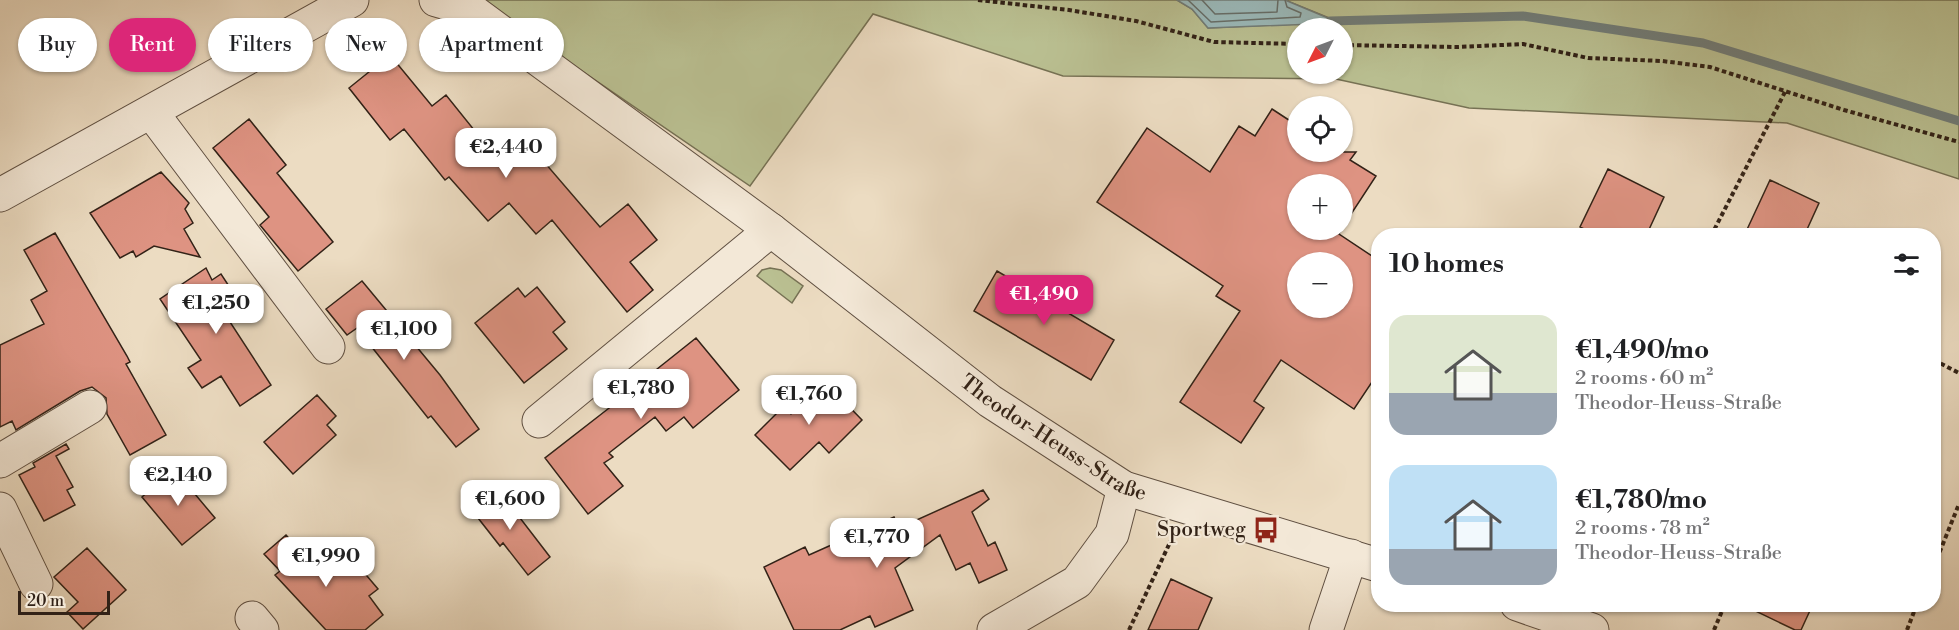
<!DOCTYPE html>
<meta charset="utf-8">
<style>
:root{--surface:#fff;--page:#f6f6f6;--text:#202124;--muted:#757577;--accent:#db2777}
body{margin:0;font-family:"Libre Bodoni",serif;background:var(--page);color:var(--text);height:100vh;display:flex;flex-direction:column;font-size:22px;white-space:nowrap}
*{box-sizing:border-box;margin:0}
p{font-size:20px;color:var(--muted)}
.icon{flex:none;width:33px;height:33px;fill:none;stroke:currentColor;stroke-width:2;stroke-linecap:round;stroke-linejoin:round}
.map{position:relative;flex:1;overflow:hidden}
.details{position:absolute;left:1371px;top:228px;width:570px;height:384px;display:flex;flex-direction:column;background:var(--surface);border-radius:24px;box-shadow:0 2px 4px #0004}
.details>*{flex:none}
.banner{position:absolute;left:18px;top:18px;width:570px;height:54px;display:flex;gap:12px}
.needle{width:39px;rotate:228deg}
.buttons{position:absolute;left:1287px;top:18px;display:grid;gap:12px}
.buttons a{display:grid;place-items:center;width:66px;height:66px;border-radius:50%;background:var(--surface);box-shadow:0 2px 4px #0004;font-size:30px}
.scale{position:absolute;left:18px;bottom:15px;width:92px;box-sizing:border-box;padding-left:6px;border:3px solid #322217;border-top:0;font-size:16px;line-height:21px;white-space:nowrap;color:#322217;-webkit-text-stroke:4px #f3e8d7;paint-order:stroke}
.price{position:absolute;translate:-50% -51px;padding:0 14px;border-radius:12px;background:#fff;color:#222;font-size:20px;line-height:39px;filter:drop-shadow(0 2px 3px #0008)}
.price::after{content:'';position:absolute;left:50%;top:36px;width:18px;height:14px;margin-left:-9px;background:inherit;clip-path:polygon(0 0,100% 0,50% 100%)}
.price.current{background:var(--accent);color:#fff}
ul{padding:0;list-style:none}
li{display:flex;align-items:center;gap:18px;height:150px;padding:0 18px}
li span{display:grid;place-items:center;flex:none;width:168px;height:120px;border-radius:18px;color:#555}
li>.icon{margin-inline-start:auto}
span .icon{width:72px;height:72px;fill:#fffc;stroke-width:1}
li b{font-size:26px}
h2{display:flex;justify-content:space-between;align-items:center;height:72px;padding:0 18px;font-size:26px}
.tag{padding:0 21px;border-radius:27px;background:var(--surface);box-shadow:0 2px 4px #0004;font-size:21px;line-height:54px}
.tag.current{background:var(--accent);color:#fff}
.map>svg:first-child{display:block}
</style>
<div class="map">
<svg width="1959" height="630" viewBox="0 0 1959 630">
<rect width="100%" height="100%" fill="#ecdcc2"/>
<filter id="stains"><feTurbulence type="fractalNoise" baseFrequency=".00333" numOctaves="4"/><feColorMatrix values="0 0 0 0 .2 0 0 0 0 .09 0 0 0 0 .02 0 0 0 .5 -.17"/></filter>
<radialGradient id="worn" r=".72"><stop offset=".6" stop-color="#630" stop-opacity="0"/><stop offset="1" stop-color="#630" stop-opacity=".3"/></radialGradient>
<!-- green -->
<path fill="#bac092" stroke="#767154" stroke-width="1.5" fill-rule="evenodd" d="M478 0H1177L1192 9 1208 28 1339 22 1285 0H1959V179L1787 123 1469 108 1336 79 1063 76 873 14 750 186ZM1298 28H1342V74H1298Z
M770 268 781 270 803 286 792 303 757 276 762 270Z"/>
<!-- water -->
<path fill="#9bbabb" stroke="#717d79" stroke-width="1.5" d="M1177 0H1285L1340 23 1208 28 1192 9Z"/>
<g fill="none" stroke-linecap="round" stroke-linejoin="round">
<!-- shore -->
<path stroke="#666e69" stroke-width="1.5" d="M1188 0 1211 22 1300 17 1301 13 1287 7 1285 0
M1202 0 1215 14 1277 12 1278 0"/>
<!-- stream -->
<path stroke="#717d79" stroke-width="9" d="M1330 21 1523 16 1703 43 1959 121"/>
</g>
<!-- building -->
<path fill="#de9382" stroke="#322217" stroke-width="1.5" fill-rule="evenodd" d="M390 55 432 106 446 95 507 171 533 149 600 227 628 204 657 240 630 262 653 290 627 312 552 220 536 234 509 203 488 221 449 177 445 180 404 129 390 140 349 88Z
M1272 109 1298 126V152H1356L1350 160 1376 176 1342 228V184H1298V230H1341L1339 234 1378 260V373L1354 409 1281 360 1254 401 1264 408 1241 443 1180 402 1240 311 1216 296 1223 286 1097 202 1147 128 1210 172 1239 126 1255 136ZM1298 262H1342V308H1298Z
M249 119 286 165 277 173 333 242 298 271 260 225 269 217 213 148Z
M1608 169 1664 197 1646 236H1598L1580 227Z
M161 172 189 203 185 209 193 223 184 229 200 257 154 246 136 257 133 251 120 258 90 213Z
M1770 180 1819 203 1804 236H1744Z
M55 233 127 356 130 362 126 364 166 435 130 455 107 414 106 398 92 387 80 391 16 430 12 421 0 427V345L44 324 31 300 47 291 24 250Z
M206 268 212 280 221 274 246 312 230 322 271 385 240 406 221 376 202 388 188 368 201 360 160 299Z
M997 271 1114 340 1091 380 974 311Z
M362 281 440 375 479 429 456 447 431 416 428 418 371 346 374 343 360 326 347 335 326 309Z
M537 287 565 322 553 332 567 349 524 383 475 323 518 288 525 297Z
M696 338 739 390 693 428 684 417 666 431 655 417 609 453 613 457 604 463 623 486 588 514 545 458 613 405 608 399 627 383 632 389Z
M824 381 862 420 829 453 819 442 790 470 755 435 784 406 791 414Z
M317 395 336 416 327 425 336 435 293 474 264 442Z
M66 444 69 449 56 456 73 487 67 490 75 505 44 521 19 475 35 467 33 463Z
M174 469 215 518 182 545 142 497Z
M497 488 550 557 528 575 503 543 500 546 471 509Z
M983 490 989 499 972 512 988 546 995 542 1007 570 979 583 970 563 956 570 940 535 895 568 913 610 875 627 870 616 840 630H794L764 567 805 547 809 555 894 517 899 528Z
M286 535 304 555 315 545 342 575 356 563 378 589 369 596 383 615 365 630H326L275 575 280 571 264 554Z
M87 548 126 590 83 629 67 612 78 602 54 577Z
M1171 579 1212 598 1198 630H1148Z
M1741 604H1813L1801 630H1795Z"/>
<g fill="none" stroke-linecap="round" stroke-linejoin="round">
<!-- minor casing -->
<g stroke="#605042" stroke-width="35">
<g id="minor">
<path id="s1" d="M436 0 471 10 771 230 990 401 1124 488 1378 565"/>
<path d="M152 113 328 347"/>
<path d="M0 195 352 0"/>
<path d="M539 421 771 230"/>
<path d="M0 461 90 407"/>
<path d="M0 509 36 584"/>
<path d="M1517 604 1592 630"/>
<path d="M252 618 262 630"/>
<path d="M994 630 1077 582 1112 534 1124 488"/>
<path d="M1326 630 1351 556"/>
</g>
</g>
<!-- path -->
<path stroke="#322217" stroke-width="4" stroke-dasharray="4.5 3" stroke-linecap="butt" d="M978 0 1069 10 1136 21 1214 42 1298 44
M1342 45 1458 47 1523 44 1588 58 1662 61 1710 67 1844 110 1959 142
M1711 236 1785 92
M1934 360 1959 373
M1934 566 1959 504
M1129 630 1173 536
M1714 630 1725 604
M1907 630 1917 604"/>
<!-- minor -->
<use href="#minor" stroke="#f3e8d7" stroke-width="33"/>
</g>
<!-- icons -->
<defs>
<g id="bus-bare" transform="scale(2.07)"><path d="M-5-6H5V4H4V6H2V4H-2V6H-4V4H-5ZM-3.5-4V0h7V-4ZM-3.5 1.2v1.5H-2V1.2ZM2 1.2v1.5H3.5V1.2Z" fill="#8f2418" stroke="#f3e8d7" stroke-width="2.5" paint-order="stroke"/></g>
</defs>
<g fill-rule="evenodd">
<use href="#bus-bare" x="1266" y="530"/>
</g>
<g text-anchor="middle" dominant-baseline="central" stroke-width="4.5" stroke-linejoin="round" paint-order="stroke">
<!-- street labels -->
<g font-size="21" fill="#322217" stroke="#f3e8d7">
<text stroke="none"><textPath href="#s1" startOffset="760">Theodor-Heuss-Straße</textPath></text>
</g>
<!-- poi labels -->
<g font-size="21" fill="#322217" stroke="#f3e8d7" text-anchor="end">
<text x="1246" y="530">Sportweg</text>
</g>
</g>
<rect width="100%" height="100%" filter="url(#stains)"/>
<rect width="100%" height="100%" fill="url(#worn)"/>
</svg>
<div class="buttons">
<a><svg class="needle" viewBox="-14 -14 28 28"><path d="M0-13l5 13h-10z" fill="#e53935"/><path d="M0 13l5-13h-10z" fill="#757577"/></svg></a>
<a><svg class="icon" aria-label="locate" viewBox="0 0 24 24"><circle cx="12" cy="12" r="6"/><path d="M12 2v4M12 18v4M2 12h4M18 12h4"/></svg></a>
<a>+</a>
<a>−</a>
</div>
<div class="scale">20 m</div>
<b class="price" style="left:506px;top:179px">€2,440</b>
<b class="price current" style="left:1044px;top:326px">€1,490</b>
<b class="price" style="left:216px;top:335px">€1,250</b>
<b class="price" style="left:404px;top:361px">€1,100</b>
<b class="price" style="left:641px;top:420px">€1,780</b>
<b class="price" style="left:809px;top:426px">€1,760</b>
<b class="price" style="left:178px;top:507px">€2,140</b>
<b class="price" style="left:510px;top:531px">€1,600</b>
<b class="price" style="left:877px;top:569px">€1,770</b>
<b class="price" style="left:326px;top:588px">€1,990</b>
<div class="banner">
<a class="tag">Buy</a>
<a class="tag current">Rent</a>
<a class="tag">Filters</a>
<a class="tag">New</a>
<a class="tag">Apartment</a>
</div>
<section class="details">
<h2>10 homes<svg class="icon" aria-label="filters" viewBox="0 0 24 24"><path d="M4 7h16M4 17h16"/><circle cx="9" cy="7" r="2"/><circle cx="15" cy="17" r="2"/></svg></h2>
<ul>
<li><span style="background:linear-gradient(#dfe7d0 65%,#9aa5b1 0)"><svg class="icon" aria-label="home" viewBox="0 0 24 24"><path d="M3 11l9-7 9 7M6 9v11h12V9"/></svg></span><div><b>€1,490/mo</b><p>2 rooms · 60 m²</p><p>Theodor-Heuss-Straße</p></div></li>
<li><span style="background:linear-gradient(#bfe0f5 70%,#9aa5b1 0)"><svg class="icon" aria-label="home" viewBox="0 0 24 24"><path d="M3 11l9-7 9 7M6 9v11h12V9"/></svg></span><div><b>€1,780/mo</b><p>2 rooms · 78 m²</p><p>Theodor-Heuss-Straße</p></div></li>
</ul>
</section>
</div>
